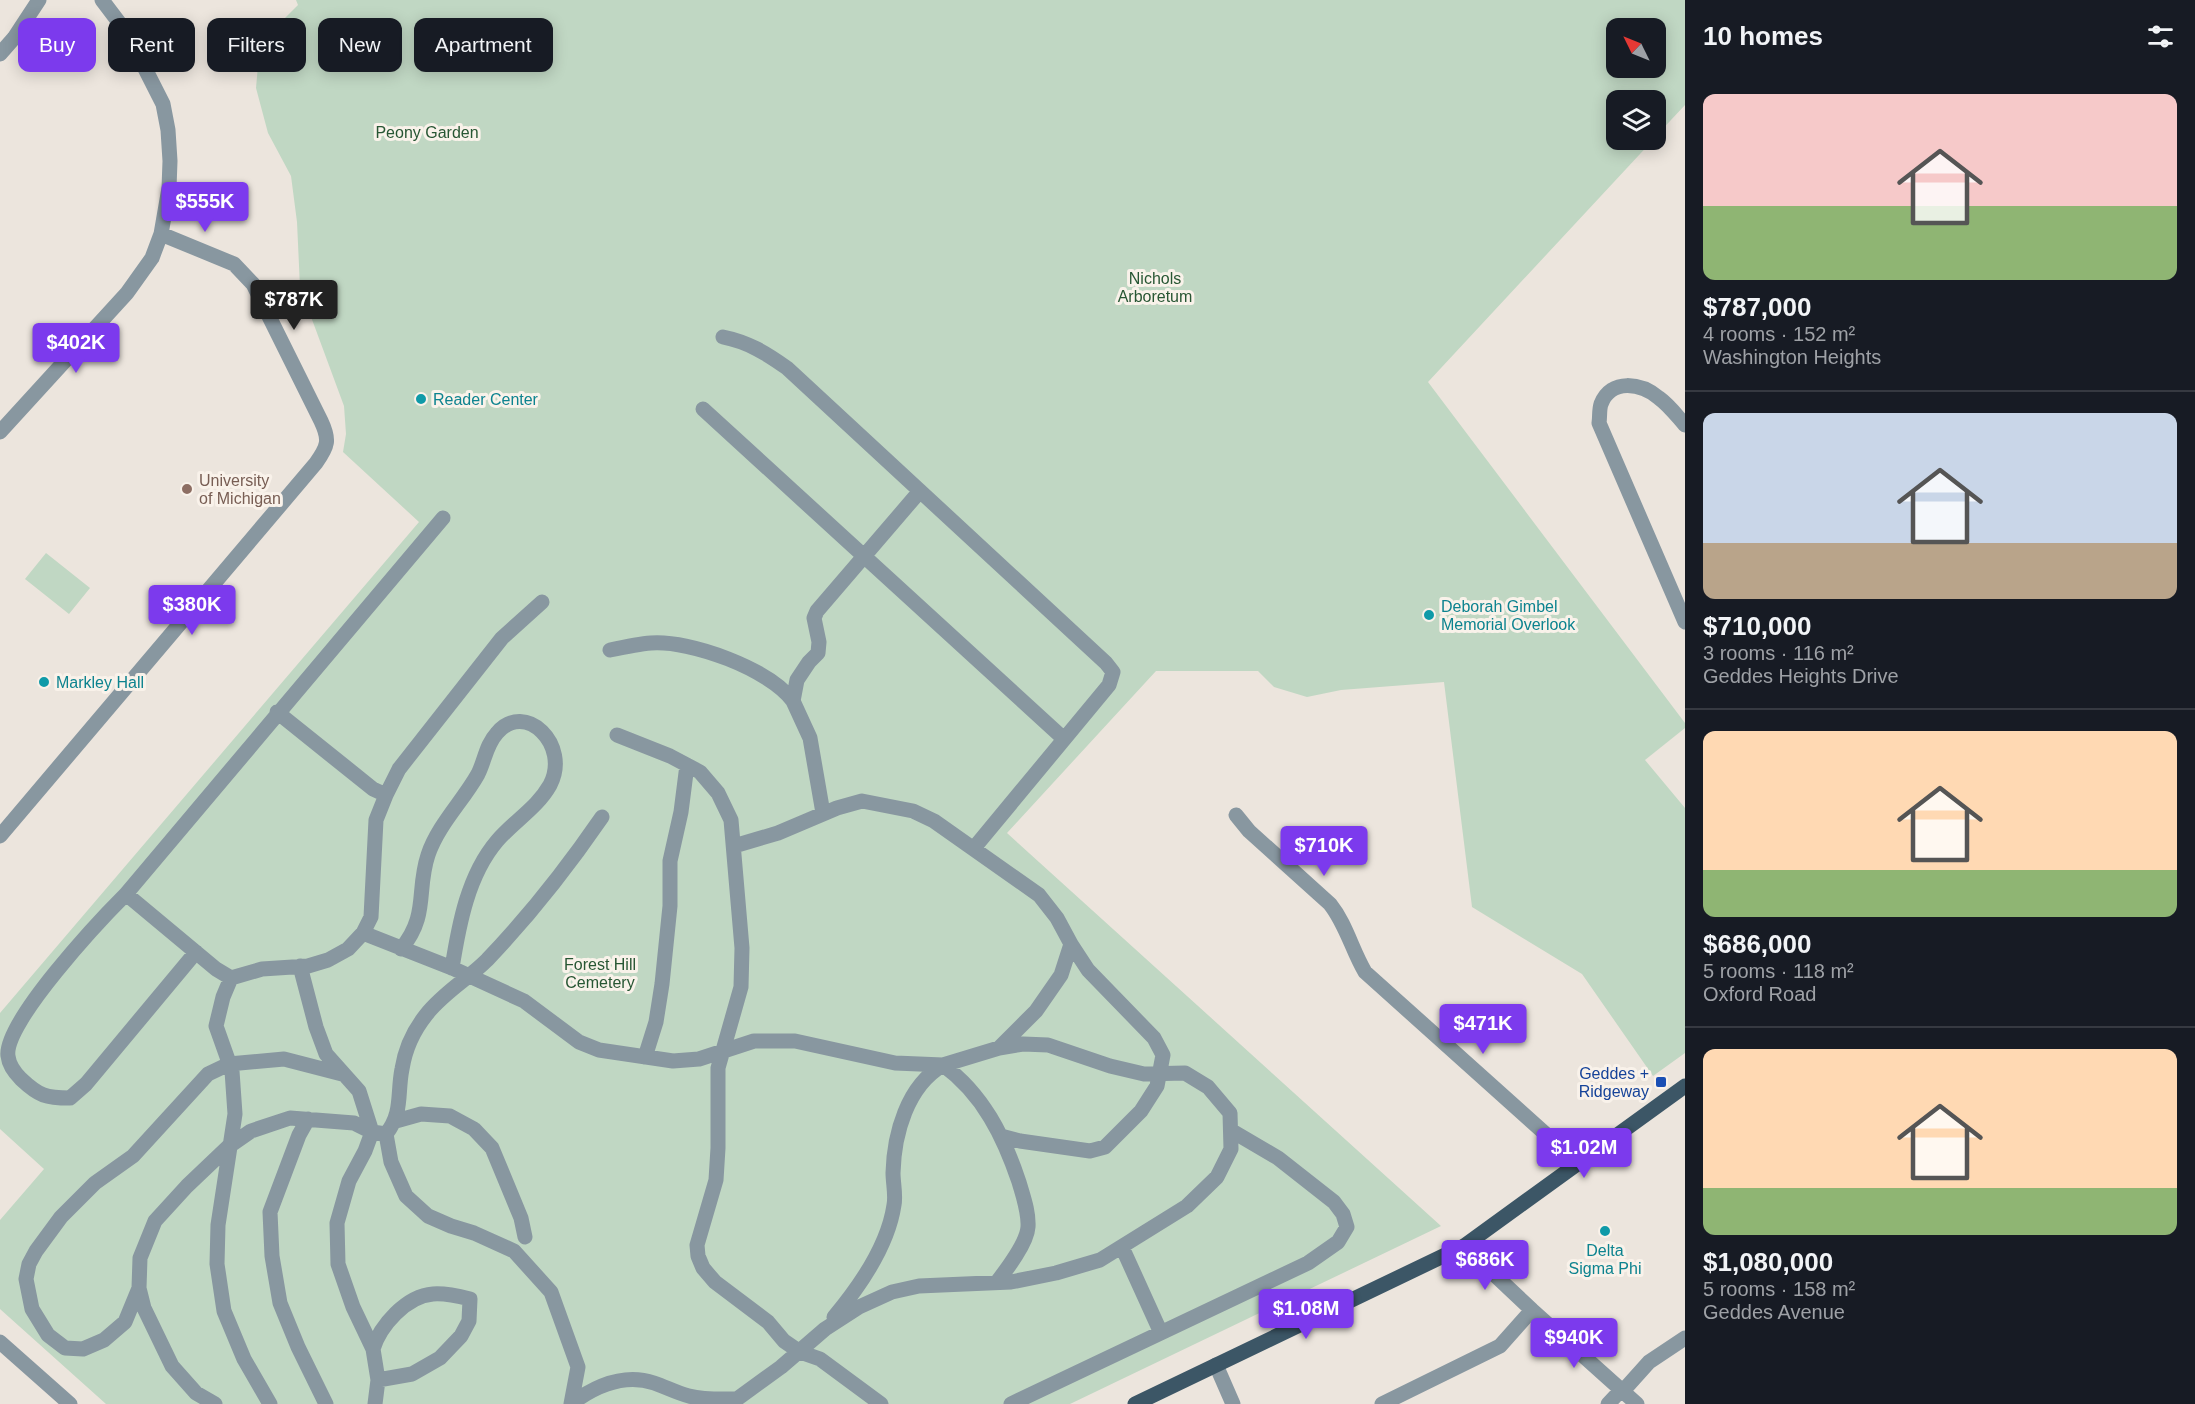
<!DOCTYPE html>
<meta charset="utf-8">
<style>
:root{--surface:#171b24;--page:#242831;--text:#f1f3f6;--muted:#9ea1a6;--line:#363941;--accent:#7c3aed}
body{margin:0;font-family:Helvetica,sans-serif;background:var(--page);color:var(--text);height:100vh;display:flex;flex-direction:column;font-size:22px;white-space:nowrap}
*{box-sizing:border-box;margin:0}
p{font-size:20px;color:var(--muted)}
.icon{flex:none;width:33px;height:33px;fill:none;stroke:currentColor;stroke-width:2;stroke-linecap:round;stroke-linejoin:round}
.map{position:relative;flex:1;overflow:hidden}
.details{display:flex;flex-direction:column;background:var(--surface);width:510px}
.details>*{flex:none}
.banner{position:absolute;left:18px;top:18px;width:570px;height:54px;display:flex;gap:12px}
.needle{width:39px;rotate:313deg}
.buttons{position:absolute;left:1606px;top:18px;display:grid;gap:12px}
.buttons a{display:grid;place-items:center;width:60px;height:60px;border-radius:12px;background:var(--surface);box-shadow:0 3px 15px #0003;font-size:30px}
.price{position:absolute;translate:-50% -51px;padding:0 14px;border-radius:6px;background:var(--accent);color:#fff;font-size:20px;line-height:39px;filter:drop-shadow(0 2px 3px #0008)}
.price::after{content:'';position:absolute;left:50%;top:36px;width:18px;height:14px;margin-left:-9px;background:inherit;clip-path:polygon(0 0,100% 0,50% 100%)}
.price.selected{background:#222;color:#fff}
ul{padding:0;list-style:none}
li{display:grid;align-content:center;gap:12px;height:318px;padding:0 18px}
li+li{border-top:2px solid var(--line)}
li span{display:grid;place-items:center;height:186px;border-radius:12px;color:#555}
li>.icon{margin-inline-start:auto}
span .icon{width:108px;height:108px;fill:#fffc;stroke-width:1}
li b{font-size:26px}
h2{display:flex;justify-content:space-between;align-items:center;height:72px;padding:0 18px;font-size:26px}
.chip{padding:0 21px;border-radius:12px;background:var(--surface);box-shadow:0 3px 15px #0003;font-size:21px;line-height:54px}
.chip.selected{background:var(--accent);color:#fff}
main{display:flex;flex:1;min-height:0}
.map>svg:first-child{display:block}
</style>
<main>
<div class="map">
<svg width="1685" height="1404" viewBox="0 0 1685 1404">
<rect width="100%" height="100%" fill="#ece5dd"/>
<!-- green -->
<path fill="#c0d7c3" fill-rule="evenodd" d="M296 0H1685V105L1656 136V100H1617V140H1653L1428 382 1685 723V728L1645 760 1685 808V1053L1653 1076 1582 974 1472 907 1444 682 1341 690 1307 697 1274 687 1258 671H1156L1007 833 1441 1226 1070 1404H106L0 1309V1220L44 1169 0 1129V1013L419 522 343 452 346 434 344 406 300 287 297 222 291 176 268 133 256 88 260 43 298 5ZM1617 28H1656V68H1617Z
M46 553 90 588 69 614 25 579Z"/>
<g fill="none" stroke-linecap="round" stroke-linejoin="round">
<!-- minor -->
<path stroke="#8897a0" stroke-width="15" d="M0 54 14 38 39 0
M723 337C748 342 766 353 787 368L1106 663 1113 672 1109 685 974 848
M703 409 1064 739
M1685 425C1677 416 1669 405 1659 398 1641 383 1611 378 1601 404 1599 410 1600 417 1599 423L1685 622
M0 432 127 293 152 258 161 234 169 188 170 161 168 130 163 104 127 33 102 0
M610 650C624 647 638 644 651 643 691 640 769 669 793 701
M277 712 373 789 386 795
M617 735 670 756 700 772 718 793 731 820 742 948 741 987 718 1068V1148L716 1180 697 1245 698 1256 703 1268 715 1282 768 1322 784 1341 800 1352 820 1359 881 1404
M823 813 810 738 793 701 797 680 809 662 818 653 819 642 814 618 817 611 920 491
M1236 815 1249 831 1330 904C1346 924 1352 950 1365 972L1578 1163
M0 836 316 463C328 446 330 440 321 421L253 284 234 264 161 234
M734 846 778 833 837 808 862 801 913 811 934 821 1039 895 1057 918 1071 944 1088 970 1154 1038 1163 1055 1157 1086 1141 1111 1105 1147 1090 1151 1020 1141 1001 1136
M126 894 216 969 231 978 262 969 308 966 328 960 348 949 363 933 371 917 376 820 386 795 399 769 502 638 542 602
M363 933 452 968 524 1001 579 1042 599 1050 673 1061 699 1059 754 1041H795L895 1063 943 1065 999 1048 1023 1044 1048 1045 1110 1066 1144 1074 1185 1073 1208 1087 1230 1113 1231 1149 1217 1177 1187 1206 1100 1260 1056 1273 1011 1282 919 1286 892 1292 859 1307 825 1329 781 1367 730 1404
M401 949C429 915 416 891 428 855 438 825 463 801 478 774 485 760 486 745 497 733 525 700 571 745 550 785 537 808 514 821 497 841 468 875 459 924 452 968
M196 952 86 1084 70 1098C46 1098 39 1096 21 1079 15 1073 9 1065 8 1056 3 1023 101 919 126 894L443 518
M300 966 316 1027 326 1054 359 1091 372 1132 365 1151 349 1181 337 1223 338 1264 353 1307 373 1349 378 1380 375 1404
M231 978 223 997 216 1026 232 1071 235 1114 218 1225 217 1264 224 1311 244 1359 270 1404
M999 1048 1036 1011 1061 975 1071 944
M645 1057 656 1022 662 984 670 906V861L681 812 687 765
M308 1119 299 1135 270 1212 272 1256 280 1303 298 1347 326 1404
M396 1121 421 1114 450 1116 474 1129 492 1148 521 1218 525 1237
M386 1134 391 1162 406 1196 428 1216 451 1226 474 1233 514 1251 551 1292 578 1367 571 1404
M1464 1246 1532 1310 1637 1404
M1122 1247 1161 1333
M139 1288 125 1322 104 1340 83 1349 65 1348 48 1335 32 1309 26 1279 29 1264 36 1251 61 1217 95 1183 133 1156 208 1074 229 1064 284 1059 342 1074
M834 1317C860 1286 888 1246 894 1205 896 1195 893 1183 893 1173 894 1134 907 1086 943 1065 983 1094 1004 1137 1019 1182 1023 1196 1029 1212 1028 1227 1027 1243 1007 1269 997 1282
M0 1342 70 1404
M373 1349C380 1326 406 1296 433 1294 445 1293 458 1296 470 1299L469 1321 461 1336 440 1358 412 1374 378 1380
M1216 1365 1233 1404
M1623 1391 1649 1362 1685 1338
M215 1404 196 1393 172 1366 144 1308 139 1288 140 1258 155 1221 187 1186 228 1147 251 1131 290 1118 354 1123 372 1132 386 1134C403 1113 397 1094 402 1069 405 1050 414 1030 426 1015 443 993 468 979 487 960 530 915 567 868 602 817
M571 1404C595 1386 624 1373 654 1383 666 1387 677 1393 689 1396 705 1400 721 1399 736 1399
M1011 1404 1308 1263 1338 1242 1347 1227 1343 1214 1334 1202 1278 1158 1232 1131
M1382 1404 1500 1346 1532 1310
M1608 1404 1622 1389"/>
<!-- major -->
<path stroke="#3c5666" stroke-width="15" d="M1135 1404 1464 1246 1685 1086"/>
</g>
<!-- markers -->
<g fill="#0f9aa8" stroke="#f9f2ea" stroke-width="2">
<circle cx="421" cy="399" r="6"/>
<circle cx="1429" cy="615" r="6"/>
<circle cx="44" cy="682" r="6"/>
<circle cx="1605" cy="1231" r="6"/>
</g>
<circle fill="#8d6e63" stroke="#f9f2ea" stroke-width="2" cx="187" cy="489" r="6"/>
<rect fill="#1a4fb4" stroke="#f9f2ea" stroke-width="2" x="1655" y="1076" width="12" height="12" rx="3"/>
<g text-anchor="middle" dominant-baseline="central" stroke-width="6" stroke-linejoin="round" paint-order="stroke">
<!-- park labels -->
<g font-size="16" fill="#275633" stroke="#f9f2ea">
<text x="427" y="132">Peony Garden</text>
<text x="1155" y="278">Nichols<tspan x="1155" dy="18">Arboretum</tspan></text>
<text x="600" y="964">Forest Hill<tspan x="600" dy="18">Cemetery</tspan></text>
</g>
<!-- culture labels -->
<g font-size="16" fill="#0d838f" stroke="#f9f2ea" text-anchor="start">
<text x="433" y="399">Reader Center</text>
<text x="1441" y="606">Deborah Gimbel<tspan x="1441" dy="18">Memorial Overlook</tspan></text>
<text x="56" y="682">Markley Hall</text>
<text x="1605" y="1250" text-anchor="middle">Delta<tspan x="1605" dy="18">Sigma Phi</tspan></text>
</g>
<!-- education labels -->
<g font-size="16" fill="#785e54" stroke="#f9f2ea" text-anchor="start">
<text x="199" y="480">University<tspan x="199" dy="18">of Michigan</tspan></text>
</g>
<!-- transit labels -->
<g font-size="16" fill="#164399" stroke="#f9f2ea" text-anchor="end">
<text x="1649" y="1073">Geddes +<tspan x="1649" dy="18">Ridgeway</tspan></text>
</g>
</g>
</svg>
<div class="buttons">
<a><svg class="needle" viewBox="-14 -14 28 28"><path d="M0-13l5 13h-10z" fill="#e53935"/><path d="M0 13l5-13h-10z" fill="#9ea1a6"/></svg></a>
<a><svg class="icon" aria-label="layers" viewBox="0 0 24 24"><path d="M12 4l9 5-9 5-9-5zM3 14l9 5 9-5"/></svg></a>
</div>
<b class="price" style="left:205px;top:233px">$555K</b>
<b class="price selected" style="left:294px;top:331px">$787K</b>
<b class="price" style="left:76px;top:374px">$402K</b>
<b class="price" style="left:192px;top:636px">$380K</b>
<b class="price" style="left:1324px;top:877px">$710K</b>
<b class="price" style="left:1483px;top:1055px">$471K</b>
<b class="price" style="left:1584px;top:1179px">$1.02M</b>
<b class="price" style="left:1485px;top:1291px">$686K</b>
<b class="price" style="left:1306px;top:1340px">$1.08M</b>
<b class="price" style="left:1574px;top:1369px">$940K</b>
<div class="banner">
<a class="chip selected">Buy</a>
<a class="chip">Rent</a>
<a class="chip">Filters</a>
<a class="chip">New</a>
<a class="chip">Apartment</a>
</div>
</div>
<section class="details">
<h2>10 homes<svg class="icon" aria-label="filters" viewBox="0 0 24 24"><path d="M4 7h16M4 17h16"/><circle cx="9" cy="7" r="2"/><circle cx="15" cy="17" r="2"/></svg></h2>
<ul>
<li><span style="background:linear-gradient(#f6c9c9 60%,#8fb573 0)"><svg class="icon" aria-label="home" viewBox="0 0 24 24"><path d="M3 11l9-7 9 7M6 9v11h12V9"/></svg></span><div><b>$787,000</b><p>4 rooms · 152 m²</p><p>Washington Heights</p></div></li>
<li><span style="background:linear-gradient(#c9d6e8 70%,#b9a48a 0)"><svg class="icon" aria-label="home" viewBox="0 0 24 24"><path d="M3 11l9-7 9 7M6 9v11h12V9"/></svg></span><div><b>$710,000</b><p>3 rooms · 116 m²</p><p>Geddes Heights Drive</p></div></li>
<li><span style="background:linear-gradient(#ffd9b3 75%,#8fb573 0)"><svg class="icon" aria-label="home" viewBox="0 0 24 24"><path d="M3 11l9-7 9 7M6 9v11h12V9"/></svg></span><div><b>$686,000</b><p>5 rooms · 118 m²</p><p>Oxford Road</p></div></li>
<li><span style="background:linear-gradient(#ffd9b3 75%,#8fb573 0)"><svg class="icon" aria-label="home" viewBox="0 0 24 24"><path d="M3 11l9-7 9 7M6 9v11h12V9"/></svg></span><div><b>$1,080,000</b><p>5 rooms · 158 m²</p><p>Geddes Avenue</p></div></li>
</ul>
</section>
</main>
